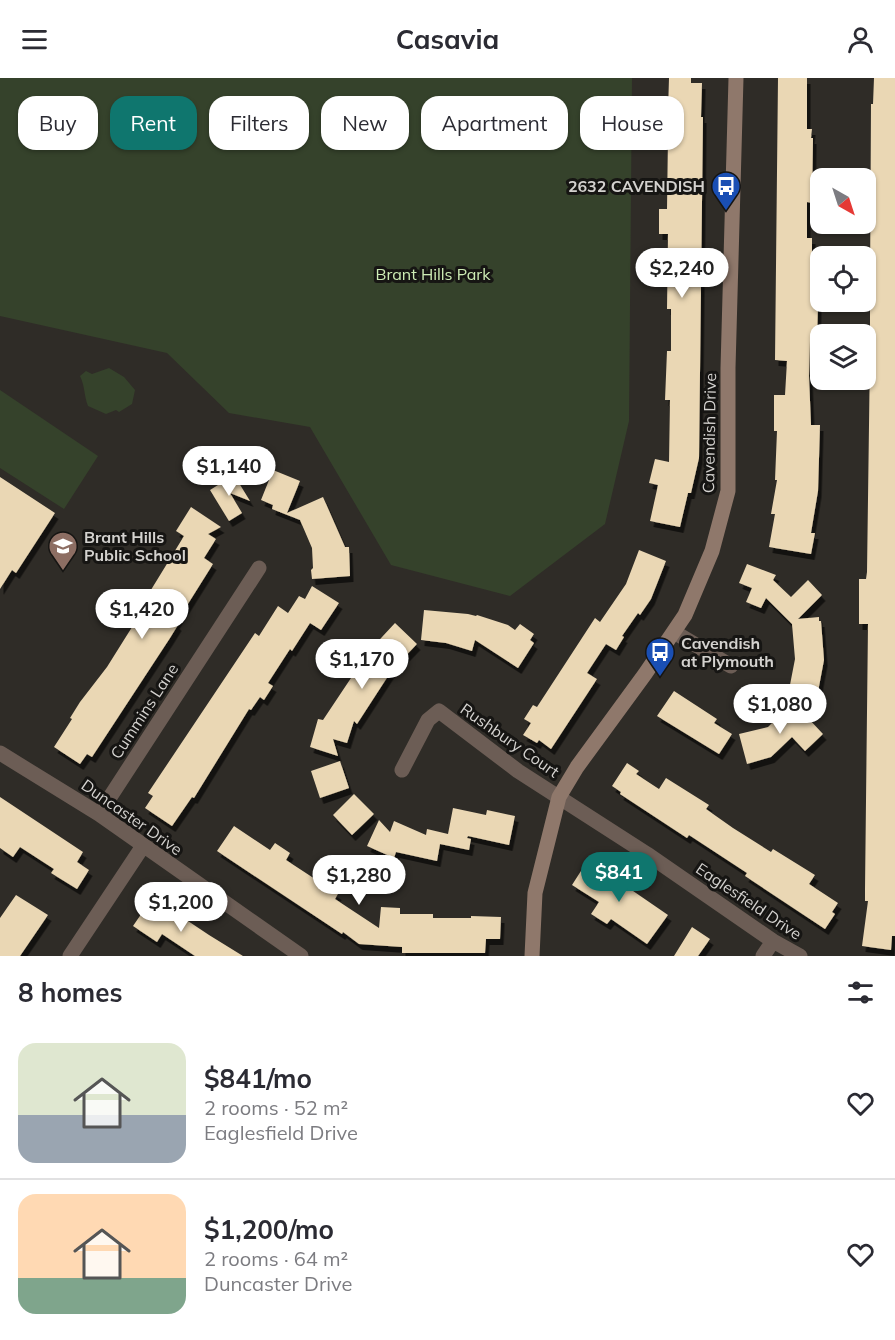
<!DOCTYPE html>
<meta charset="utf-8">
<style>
:root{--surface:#fff;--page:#f2f2f3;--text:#2b2b33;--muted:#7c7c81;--line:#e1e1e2;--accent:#0f766e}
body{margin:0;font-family:Mulish,sans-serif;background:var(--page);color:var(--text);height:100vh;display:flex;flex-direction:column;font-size:22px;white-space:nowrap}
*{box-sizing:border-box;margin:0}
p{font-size:20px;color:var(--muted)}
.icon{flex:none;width:33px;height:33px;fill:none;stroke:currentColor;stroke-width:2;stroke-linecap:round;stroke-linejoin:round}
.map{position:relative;height:878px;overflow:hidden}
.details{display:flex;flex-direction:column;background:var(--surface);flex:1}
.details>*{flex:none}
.top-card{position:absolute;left:18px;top:18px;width:860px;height:54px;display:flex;gap:12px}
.needle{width:39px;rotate:141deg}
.fabs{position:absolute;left:810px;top:90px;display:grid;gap:12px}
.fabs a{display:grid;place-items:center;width:66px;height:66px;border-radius:12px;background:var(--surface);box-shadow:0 2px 4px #0004;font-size:30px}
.price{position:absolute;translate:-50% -51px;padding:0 14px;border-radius:21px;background:#fff;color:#222;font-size:20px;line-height:39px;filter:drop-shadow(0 2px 3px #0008)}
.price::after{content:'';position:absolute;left:50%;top:36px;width:18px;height:14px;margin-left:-9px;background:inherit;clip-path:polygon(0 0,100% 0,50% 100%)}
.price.active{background:var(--accent);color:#fff}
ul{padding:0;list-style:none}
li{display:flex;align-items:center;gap:18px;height:150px;padding:0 18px}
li+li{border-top:2px solid var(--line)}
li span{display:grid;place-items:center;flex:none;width:168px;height:120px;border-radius:18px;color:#555}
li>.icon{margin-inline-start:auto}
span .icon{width:72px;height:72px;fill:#fffc;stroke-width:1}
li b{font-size:26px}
h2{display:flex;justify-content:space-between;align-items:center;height:72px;padding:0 18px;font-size:26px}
.chip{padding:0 21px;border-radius:18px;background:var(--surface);box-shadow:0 2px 4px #0004;font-size:21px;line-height:54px}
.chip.active{background:var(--accent);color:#fff}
header{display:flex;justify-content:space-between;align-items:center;height:78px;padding:0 18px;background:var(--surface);font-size:27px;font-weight:700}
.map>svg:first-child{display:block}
</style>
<header><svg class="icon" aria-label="menu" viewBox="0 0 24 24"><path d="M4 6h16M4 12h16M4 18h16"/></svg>Casavia<svg class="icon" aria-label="person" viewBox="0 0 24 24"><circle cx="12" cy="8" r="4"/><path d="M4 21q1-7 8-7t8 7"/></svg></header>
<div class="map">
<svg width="895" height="878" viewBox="0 0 895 878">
<defs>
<filter id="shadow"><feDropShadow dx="3.5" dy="6" stdDeviation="0" flood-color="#0009"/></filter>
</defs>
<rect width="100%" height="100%" fill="#2f2c27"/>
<!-- green -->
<path fill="#35422b" d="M0 0H632L629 343 605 446 510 518 391 487 310 349 229 335 167 275 0 238Z
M109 290 124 299 135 312 132 326 119 334 116 332 106 336 88 328C84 318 85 308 80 298L86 293 92 296Z
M0 312 98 378 64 431 0 390Z"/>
<!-- building -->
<path fill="#ead7b4" filter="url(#shadow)" d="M669 0H691V5H702L701 39H703L699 380 691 415H688L680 449 650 443 658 407 649 405 655 381 669 384 670 322H665L667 273H671V231H667L668 156H659V131H667L668 56H667V46H662V33H668Z
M778 0H807V51H812L811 60H813L812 125 807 124V160H812V201H818V226L817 263H810L809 298 811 347H820L818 413 811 455H815L811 476 769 469 775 436H771L777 402H775L777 353H774V317H785L787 283 775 282Z
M874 0H895V858H892L891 872 862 868 868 823H865V812L868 546H859V501H866L867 494 870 274V223H866V211H870L871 26H873Z
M273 392 300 403 287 435 323 419 345 469H349L350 498 312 501 311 492 313 490 312 470 300 442 272 431 273 427 261 422Z
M234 397 250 423 230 415 242 435 229 443 210 412Z
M0 399 55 435 16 495 12 492 0 511Z
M191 429 221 449 208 456 216 461 204 480 213 486 176 545 178 547 170 560 92 679 87 676 80 686 54 669 72 641 70 640 80 624 107 589 149 522 146 520 184 458 176 453Z
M639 472 666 483 651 521 640 537 638 535 622 558 624 559 616 572 606 566 587 595 597 601 551 671 539 662 537 665 523 657 531 645 524 641 533 627 537 629 595 540 600 544 626 506Z
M747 486 776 497 773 502 791 519 808 502 822 517 798 541 819 539V543H821L824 582 817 619 791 615V613L789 612 795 581 792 546 766 520 761 530 746 524 752 510 739 505Z
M312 508 339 525 321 552 310 545 292 573 290 571 268 605 273 608 264 622 260 619 251 632 249 631 194 720 192 719 172 748 145 730 153 718 148 715 255 555 259 558 278 528 288 535 299 518 305 521Z
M424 532 468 536 476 538 477 537 508 547 515 552 520 546 534 556 530 562 534 565 518 590 475 562 472 573 446 565 421 562Z
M395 545 417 566 392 592 357 646 354 643 347 665 333 661 338 678 310 669 318 641 323 642 369 573Z
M674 613 717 641 714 645 732 656 719 676 657 638Z
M793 624 823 656 805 673 792 659 771 679 747 686 739 656 768 649Z
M340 683 349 710 320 720 311 693Z
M627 685 639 693 636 696 659 711 666 700 709 727 706 731 733 750 771 774 773 771 815 797 809 806 838 825 832 834 835 836 825 851 745 798 747 795 689 757 687 760 620 716 621 714 612 708Z
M354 716 374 736 352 757 333 737Z
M0 719 83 774 77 784 89 792 77 811 51 795 54 791 20 769 13 779 0 770Z
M453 730 486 737 487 732 515 738 509 767 468 758 467 760 471 761 469 772 440 766 437 783 396 774 394 780 367 768 379 742 390 754 394 743 426 757 427 751 448 756Z
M234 748 270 772 275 765 290 775 286 782 338 816 335 821 379 850 381 829 400 830V836H433V840H471V838L501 839 500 861H486L485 875H402V869L359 866 343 854 342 856 217 773Z
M588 782 668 837 647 866 611 841 607 846 591 836 599 824 572 807Z
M16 817 48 837 20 878H0V840Z
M164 827 209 857 243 878H195L162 856 157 864 133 848 146 829 158 837Z
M692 849 710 861 698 878H674Z"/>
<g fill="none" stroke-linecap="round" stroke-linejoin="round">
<!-- street -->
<path stroke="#6c5d55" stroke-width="15" d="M674 554 731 588
M0 675 99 736 301 878
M402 692 428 642 439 633 518 693 647 776 773 863 800 878
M99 736 259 490
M70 878 143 768
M763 878 773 863"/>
<!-- secondary -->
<path stroke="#8f786b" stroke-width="15" d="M532 878 535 815 559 719 577 689 645 596 685 537 712 473 728 413V290L736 0"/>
</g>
<!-- icons -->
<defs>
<g id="bus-pin" transform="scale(1.5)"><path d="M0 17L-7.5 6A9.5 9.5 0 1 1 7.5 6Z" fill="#1a4fb4" stroke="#161513"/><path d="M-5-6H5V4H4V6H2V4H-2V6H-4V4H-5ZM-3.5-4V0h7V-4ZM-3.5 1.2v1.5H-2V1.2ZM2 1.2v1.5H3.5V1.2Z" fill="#fff"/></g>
<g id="school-pin" transform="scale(1.5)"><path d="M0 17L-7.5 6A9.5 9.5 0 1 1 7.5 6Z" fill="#8d6e63" stroke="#161513"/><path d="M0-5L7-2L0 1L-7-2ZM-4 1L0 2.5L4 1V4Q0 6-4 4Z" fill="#fff"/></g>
</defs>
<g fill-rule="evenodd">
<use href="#bus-pin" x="726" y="108"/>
<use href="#school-pin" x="63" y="468"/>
<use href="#bus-pin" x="660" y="574"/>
</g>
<g text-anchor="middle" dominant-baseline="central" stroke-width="6" stroke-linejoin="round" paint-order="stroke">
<!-- poi labels -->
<g font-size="16" font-weight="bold" fill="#d4d2cf" stroke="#161513" text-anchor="start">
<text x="705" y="108" text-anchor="end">2632 CAVENDISH</text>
<text x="84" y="459">Brant Hills<tspan x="84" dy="18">Public School</tspan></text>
<text x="681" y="565">Cavendish<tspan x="681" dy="18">at Plymouth</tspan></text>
</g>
<!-- park labels -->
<g font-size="16" fill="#ceedb5" stroke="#161513">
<text x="433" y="196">Brant Hills Park</text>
</g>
<!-- street labels -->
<g font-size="16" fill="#d4d2cf" stroke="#161513">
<text transform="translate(709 355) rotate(-89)">Cavendish Drive</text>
<text transform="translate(144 633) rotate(-57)">Cummins Lane</text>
<text transform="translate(510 662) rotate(35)">Rushbury Court</text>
<text transform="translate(132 739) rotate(35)">Duncaster Drive</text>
<text transform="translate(749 823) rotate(34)">Eaglesfield Drive</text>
</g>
</g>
</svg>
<div class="fabs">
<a><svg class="needle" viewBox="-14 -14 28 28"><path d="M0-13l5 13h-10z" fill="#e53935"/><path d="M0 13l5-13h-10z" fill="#7c7c81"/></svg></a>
<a><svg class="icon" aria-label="locate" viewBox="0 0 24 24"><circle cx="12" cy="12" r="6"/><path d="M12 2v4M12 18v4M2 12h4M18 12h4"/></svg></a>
<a><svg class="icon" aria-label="layers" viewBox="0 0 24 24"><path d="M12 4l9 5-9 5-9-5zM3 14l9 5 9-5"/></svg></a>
</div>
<b class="price" style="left:682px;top:221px">$2,240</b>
<b class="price" style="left:229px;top:419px">$1,140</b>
<b class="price" style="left:142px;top:562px">$1,420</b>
<b class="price" style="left:362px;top:612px">$1,170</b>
<b class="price" style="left:780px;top:657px">$1,080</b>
<b class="price active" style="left:619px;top:825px">$841</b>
<b class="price" style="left:359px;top:828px">$1,280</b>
<b class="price" style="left:181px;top:855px">$1,200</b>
<div class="top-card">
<a class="chip">Buy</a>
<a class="chip active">Rent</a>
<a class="chip">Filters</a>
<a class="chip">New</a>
<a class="chip">Apartment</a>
<a class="chip">House</a>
</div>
</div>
<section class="details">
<h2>8 homes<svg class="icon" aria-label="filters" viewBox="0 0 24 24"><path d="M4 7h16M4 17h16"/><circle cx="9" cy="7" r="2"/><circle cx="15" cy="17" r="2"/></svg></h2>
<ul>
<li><span style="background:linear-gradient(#dfe7d0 60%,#9aa5b1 0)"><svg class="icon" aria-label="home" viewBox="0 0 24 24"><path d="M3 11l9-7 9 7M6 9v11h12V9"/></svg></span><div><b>$841/mo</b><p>2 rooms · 52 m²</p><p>Eaglesfield Drive</p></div><svg class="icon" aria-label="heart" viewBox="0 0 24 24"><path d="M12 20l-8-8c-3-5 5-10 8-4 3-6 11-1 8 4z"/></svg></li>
<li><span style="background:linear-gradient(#ffd9b3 70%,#7fa58c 0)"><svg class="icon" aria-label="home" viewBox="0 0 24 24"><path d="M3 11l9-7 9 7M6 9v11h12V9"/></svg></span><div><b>$1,200/mo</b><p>2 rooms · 64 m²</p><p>Duncaster Drive</p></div><svg class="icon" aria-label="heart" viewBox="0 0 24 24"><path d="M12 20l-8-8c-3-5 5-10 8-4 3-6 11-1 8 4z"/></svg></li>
</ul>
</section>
